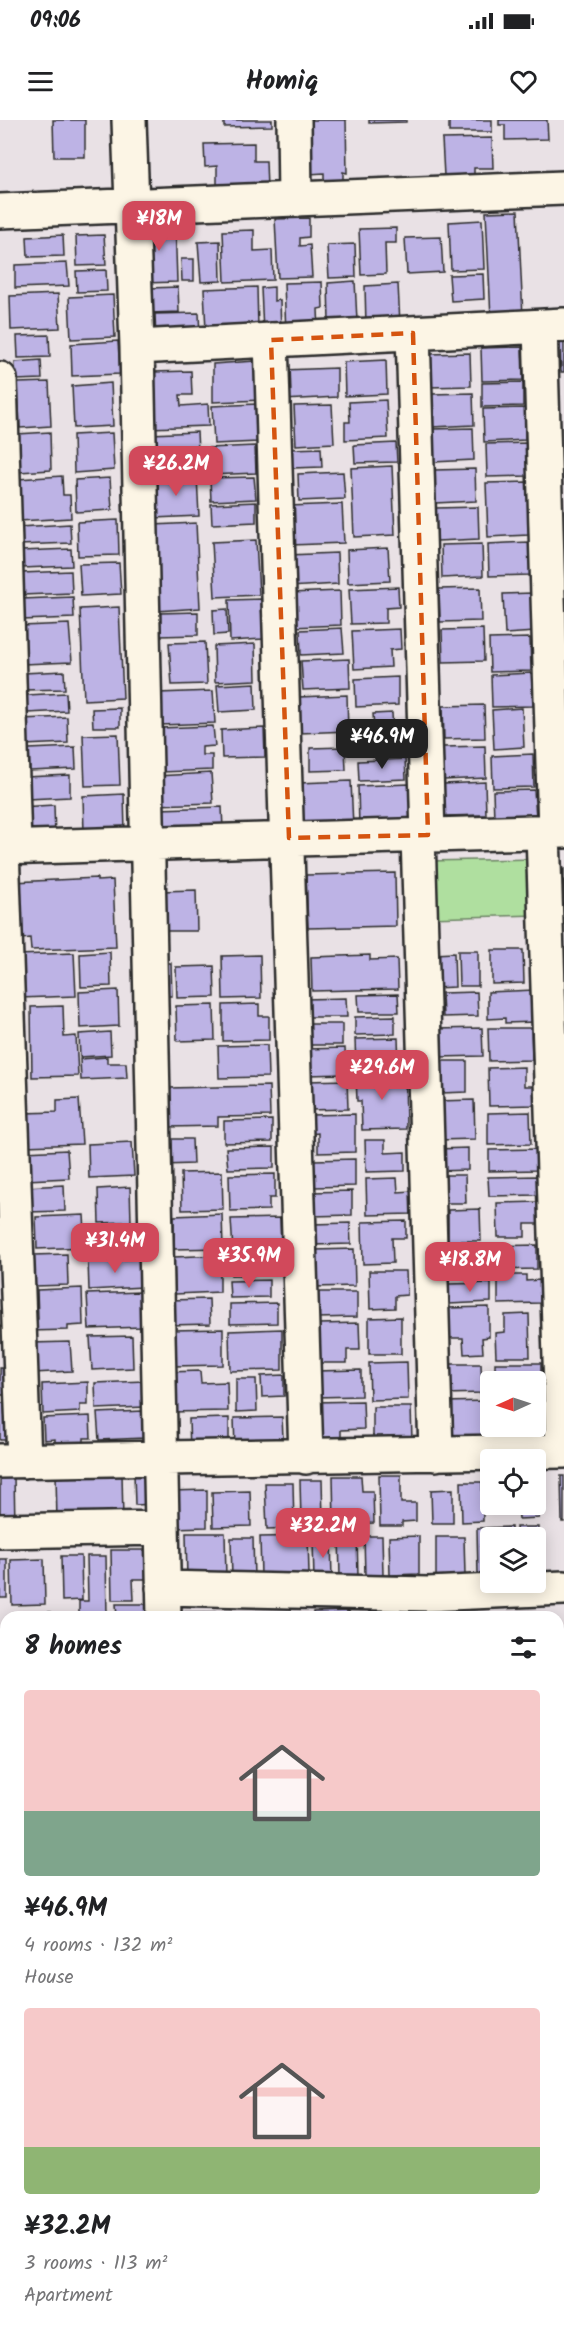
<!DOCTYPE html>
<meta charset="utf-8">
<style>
:root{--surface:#fff;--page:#f6f6f6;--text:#202124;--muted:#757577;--accent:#d1495b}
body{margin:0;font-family:Kalam,sans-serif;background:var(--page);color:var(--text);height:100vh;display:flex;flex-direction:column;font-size:22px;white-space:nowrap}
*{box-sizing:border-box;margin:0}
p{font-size:20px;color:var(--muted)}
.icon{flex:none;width:33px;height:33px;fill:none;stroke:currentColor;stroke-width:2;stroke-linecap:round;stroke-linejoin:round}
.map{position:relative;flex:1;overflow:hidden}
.side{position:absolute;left:0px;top:1491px;width:564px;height:720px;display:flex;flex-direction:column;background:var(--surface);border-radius:18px 18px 0 0;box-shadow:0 3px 15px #0003}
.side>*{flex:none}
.needle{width:39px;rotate:267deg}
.fabs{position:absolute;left:480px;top:1251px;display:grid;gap:12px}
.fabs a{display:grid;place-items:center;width:66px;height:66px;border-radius:6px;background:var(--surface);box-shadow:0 3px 15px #0003;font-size:30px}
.price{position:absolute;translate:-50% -51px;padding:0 14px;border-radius:12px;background:var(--accent);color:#fff;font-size:20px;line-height:39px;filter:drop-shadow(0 2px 3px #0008)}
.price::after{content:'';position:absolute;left:50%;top:36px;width:18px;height:14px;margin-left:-9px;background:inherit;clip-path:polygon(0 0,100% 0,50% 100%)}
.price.current{background:#222;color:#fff}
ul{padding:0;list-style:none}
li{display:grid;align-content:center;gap:12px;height:318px;padding:0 24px}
li span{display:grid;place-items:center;height:186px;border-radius:6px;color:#555}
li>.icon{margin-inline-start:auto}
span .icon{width:108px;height:108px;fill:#fffc;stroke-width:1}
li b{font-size:26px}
h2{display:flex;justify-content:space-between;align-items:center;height:72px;padding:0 24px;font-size:26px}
.status{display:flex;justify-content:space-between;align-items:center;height:42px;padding:0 30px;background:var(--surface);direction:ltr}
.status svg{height:16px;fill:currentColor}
header{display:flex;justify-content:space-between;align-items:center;height:78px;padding:0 24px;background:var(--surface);font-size:27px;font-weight:800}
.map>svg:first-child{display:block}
</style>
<div class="status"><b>09:06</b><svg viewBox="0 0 49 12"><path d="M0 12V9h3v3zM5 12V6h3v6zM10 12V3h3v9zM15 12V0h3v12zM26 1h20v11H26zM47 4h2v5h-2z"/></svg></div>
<header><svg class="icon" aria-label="menu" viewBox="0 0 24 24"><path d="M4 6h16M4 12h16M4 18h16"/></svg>Homiq<svg class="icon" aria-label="heart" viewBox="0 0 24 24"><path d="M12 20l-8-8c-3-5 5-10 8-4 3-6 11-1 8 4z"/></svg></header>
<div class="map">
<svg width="564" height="2211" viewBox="0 0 564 2211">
<rect width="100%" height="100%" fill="#e9e1e5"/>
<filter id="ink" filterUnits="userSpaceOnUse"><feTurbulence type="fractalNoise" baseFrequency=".0167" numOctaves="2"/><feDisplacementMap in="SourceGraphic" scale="12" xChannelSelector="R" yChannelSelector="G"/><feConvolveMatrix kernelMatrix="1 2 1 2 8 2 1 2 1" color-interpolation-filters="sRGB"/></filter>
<g filter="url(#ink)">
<!-- green -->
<path fill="#afdf9f" stroke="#6d8565" stroke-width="1.5" d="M535 739 537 795 429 798 427 741Z"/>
<!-- building -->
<path fill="#bdb3e5" stroke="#2b2b2b" stroke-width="1.5" d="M53 0H85V37H54Z
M224 0H272V6L224 7Z
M307 0H346L347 53 343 52V66L324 67V53L309 54Z
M369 0H406V2L369 3Z
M449 0H492V12H449Z
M499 0H547L548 19 505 20V5H499Z
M492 18 493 48H474V56H444L442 19Z
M254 23V41H266L267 69 217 71V46L205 47 204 24Z
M518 91 523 197 491 198 486 92Z
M309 98V117L300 118V126L310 125 312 157 278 158 275 99Z
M482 100 484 149 451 150 449 102Z
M175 101 177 162 143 163 140 103Z
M396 108V123H385L386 154 361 155 359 109Z
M254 110V131L272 130 273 160 225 162 223 111Z
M63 115 64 136 28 137 27 117Z
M104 115 106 145 77 146 76 116Z
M441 117 443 152 407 154 405 118Z
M220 121 221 161 201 162 198 122Z
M355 124 356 157 329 158 327 125Z
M181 139H194V161H182Z
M67 143 69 166 15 168V145Z
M106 150 107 171 77 172 76 151Z
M483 154 484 179 451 181 449 155Z
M355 161 357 201 329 202 328 163Z
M322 162 323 188 318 189 319 212 286 213 284 163Z
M398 164 400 204 366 205 365 166Z
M178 167 179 192 150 193 149 168Z
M257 167 258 209 206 211 204 169Z
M274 167V181L280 180 281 212H263L261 168Z
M58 174 60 208 11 210 10 176Z
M113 175 115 217 71 219 69 177Z
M199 193 200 218 156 220 155 194Z
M49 215 50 237 18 238 17 216Z
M564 219V252H561L560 220Z
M118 221 120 254 72 256 71 224Z
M522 227 523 260 482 261 481 228Z
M470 233 471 266 429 267 428 234Z
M41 240 42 259 16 260 15 242Z
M386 240 387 274 345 276 344 242Z
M255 241 256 255H263L264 280 213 282V244Z
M337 248V277L284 280 283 250Z
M191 251 192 275H180L181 286 208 284 209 306 148 308 153 252Z
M49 262 51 306 20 308 18 263Z
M523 262V286L482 287V263Z
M111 263 113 306 74 308 72 266Z
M473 273 474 305 432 307V274Z
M386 280 388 318 345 320V302H350L349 282Z
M257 284 258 322 214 324 212 286Z
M332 285 334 323 296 325 294 286Z
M525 288V320L484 322 483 289Z
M473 308 474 340 433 342 432 309Z
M50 312 51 350 19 352 17 314Z
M197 312 199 351 153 354 151 314Z
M112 313 114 350 74 353 73 315Z
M396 323 397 342 355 343 354 325Z
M527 323 528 356 487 357 486 324Z
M255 326 256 353 209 355 208 328Z
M321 328 322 347 292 348 291 329Z
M392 346 395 415 354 417 351 348Z
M475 349 476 381 435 383 434 350Z
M343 352 345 379 299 381 298 354Z
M62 356 63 375H70L71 398 19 401 18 359Z
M197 356 199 396 154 398 153 358Z
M254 357 256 379 211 381 210 358Z
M110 358 112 390 76 392 75 360Z
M527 362 529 415 488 417 486 363Z
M256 382V402L212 404 211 384Z
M342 384 344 423 291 425 289 386Z
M478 387 479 419 437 421 436 388Z
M118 400 119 435 78 436 77 402Z
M196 403 200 488 157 491 153 405Z
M70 404 71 423 19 425 18 407Z
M256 420 259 475 215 477 212 422Z
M529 422 530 455 489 456 488 424Z
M482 424 483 456 442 458 441 425Z
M388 428 390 461 348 463 347 430Z
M71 429 72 446 22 448 21 431Z
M337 433 338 464 289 467 288 435Z
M119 443 121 474 81 476 79 444Z
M71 451 72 473 22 475 21 453Z
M398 467 399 487 386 488V503L351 504 349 469Z
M480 468 481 501 440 502 439 469Z
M340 471 341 505 292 507 290 473Z
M532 473 535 512 505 514 503 474Z
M73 477 74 498 22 500 21 479Z
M261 479 263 519 230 521 229 480Z
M119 487 123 578 84 580 80 489Z
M227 489 228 514 214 515 213 490Z
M198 492V515L159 516V493Z
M69 504 72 542 23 544 22 506Z
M342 508 344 533 301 535 300 510Z
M400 509 401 529 390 530 391 547 354 549 352 511Z
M483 509 484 541 443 542 442 510Z
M530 518 531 551 490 552 489 519Z
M205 522 207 564 172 565 169 523Z
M255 524 256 560 215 562 214 526Z
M349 539 350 568 303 570 301 541Z
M64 551 65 569 24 570 23 553Z
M531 553 533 586 492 587 491 555Z
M398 557V585L356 587 355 559Z
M255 563 256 590 219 592 217 565Z
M213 571 215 603 160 605 158 573Z
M66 573 67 591 27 593 26 575Z
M347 575 348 611 300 613 298 577Z
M484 585 485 618 444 619 443 586Z
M120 588V607H93L92 589Z
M522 588 524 627 494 629 492 590Z
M392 593 394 632 357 633 356 609 374 608 373 594Z
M67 597 68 623 24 625 22 599Z
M213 606 215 626 202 627V635H212V650L161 652 160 608Z
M264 608 265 637 222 638 221 610Z
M118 614 120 665 85 666 83 615Z
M485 626 486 658 444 660 443 627Z
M75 627 76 649 30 651 29 629Z
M345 627 346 650 310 651V628Z
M533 634 534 667 493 668 492 636Z
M405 639 406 659 359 661 358 641Z
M211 653 213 683 156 685V656Z
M70 655V677L27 679 25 657Z
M351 661 353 707 301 709 298 663Z
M485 662 486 695 445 696 444 664Z
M409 664 411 705 359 707 358 666Z
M534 670 536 697 494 699 493 671Z
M124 674 125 713 84 714 83 676Z
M54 685 55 718 20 719 19 687Z
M222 687 223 709 160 711 159 689Z
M564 749V797L563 750Z
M395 753 396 806 308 808 306 755Z
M97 758V761L113 760 116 827 31 830 30 818 22 819 21 803H14L13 762Z
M196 770 197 811H166V792H160V771Z
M492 830H523L524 863 492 864Z
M458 831H478V866H459Z
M110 832 111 866 81 867 80 834Z
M74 833 76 876 19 878 17 835Z
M454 833 455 867 434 868 433 834Z
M260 835 261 878 223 879 222 836Z
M370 835V840L397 839 398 869 312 871 311 837Z
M157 843H171L172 876H158Z
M214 846 215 877 177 878 176 847Z
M118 870 119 906 80 908 79 872Z
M534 870 535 902 505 903V898L488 899V872Z
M477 872 478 896 443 897 442 873Z
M398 874 399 892H359L358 875Z
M346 878 347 897H305V879Z
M259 884V896H269V920L223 921V885Z
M214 885 215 920 177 921 176 886Z
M63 886 64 917 76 916 78 956 32 957 31 887Z
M395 896V914L355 915V897Z
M305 904H342V925H305Z
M482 908 483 936 438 937 437 909Z
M488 908H531L532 940 489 941Z
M110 912 111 935 80 937 79 914Z
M398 918 399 946 356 947 355 919Z
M267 925 268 957 219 958 218 926Z
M345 928 346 954 308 955 307 929Z
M107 937V943H126L127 958 81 960 80 939Z
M441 941H467V972L441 973Z
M524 947V966H534L535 985 489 986 488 948Z
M405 954 406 1009 362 1010 361 981H357L356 955Z
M347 960 348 989 308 990V961Z
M269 966 270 996 218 997V1006L169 1007 168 968Z
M79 979 82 1024 25 1026 24 993 57 992V980Z
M474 980 475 1019 438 1020 437 981Z
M530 992 531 1024 488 1025V993Z
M355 994V1032L318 1033V1013L310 1014V995Z
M272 1000V1022L224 1023V1001Z
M162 1019H192L193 1044 163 1045Z
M365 1020H385V1033L405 1032V1051L366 1052Z
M132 1022 134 1056 89 1058 88 1024Z
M274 1027V1048L228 1049 226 1028Z
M468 1028V1050L437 1051 436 1029Z
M538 1029V1050L489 1051V1030Z
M67 1030 69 1058 26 1060 25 1032Z
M355 1039V1066L314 1067V1040Z
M222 1052 223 1089 182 1090 181 1053Z
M275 1054V1078H269V1090L230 1091 229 1055Z
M433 1055H465L466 1083H434Z
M537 1056V1075L489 1076 488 1057Z
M397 1058 398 1072 412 1071V1094L367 1095 366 1059Z
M64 1065 65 1091 27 1092 25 1067Z
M130 1067 131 1102 99 1103 98 1069Z
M352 1071V1095L312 1096V1072Z
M538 1082V1104H525V1117H498L497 1083Z
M480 1089 481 1121H448V1090Z
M222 1094 223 1128 174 1129V1096Z
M84 1095 86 1127 37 1129 36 1097Z
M280 1098 281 1130 233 1131 231 1099Z
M406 1101V1118H392L393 1143 363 1144 362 1102Z
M350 1103 351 1124 312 1125V1104Z
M132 1106 131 1115H142L143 1134 91 1137 90 1108Z
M537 1125V1149L495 1150 494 1126Z
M354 1129 355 1166 314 1167V1130Z
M489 1130 490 1158H447V1131Z
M67 1134 68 1165 35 1166 33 1135Z
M220 1135V1172L175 1174 174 1137Z
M141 1139 143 1167 89 1170 88 1141Z
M275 1139V1154L231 1155 230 1140Z
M369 1151H406L407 1175 395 1176V1188L370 1189Z
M498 1155H526V1161L540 1160V1183L498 1184Z
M269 1160V1177L230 1178 229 1161Z
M491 1163V1182L449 1184 448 1164Z
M82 1168 83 1205 68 1206V1210L29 1211 28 1199H38L37 1170Z
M140 1172 141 1207 89 1209 87 1174Z
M316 1172H357V1197L317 1198Z
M209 1179 210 1204 169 1205V1180Z
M277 1183V1203L230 1204V1184Z
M489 1187V1217L482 1218 483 1233 464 1234 463 1218H449L448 1188Z
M529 1194 530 1237H496L495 1213 505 1212V1195Z
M401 1197V1234H369V1198Z
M359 1203 360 1230H347V1243H320L319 1204Z
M223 1209V1245L172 1246V1210Z
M282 1209V1250L230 1251 229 1211Z
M132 1216 133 1248 92 1250 90 1217Z
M70 1222 72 1251 33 1253 31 1223Z
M407 1242 408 1279 370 1280 369 1243Z
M495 1243H541V1275L536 1276V1262H495Z
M445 1244H481L482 1273 445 1274Z
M0 1248H4L5 1275H0Z
M361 1250V1276L315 1277 314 1251Z
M200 1251 201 1263 227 1262 228 1291 168 1292 167 1252Z
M284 1255V1276L262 1277 261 1256Z
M236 1259H256L257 1291 236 1292Z
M144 1261 145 1287 96 1289 95 1263Z
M88 1262V1285H80V1292L43 1294 42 1264Z
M363 1281 364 1309 341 1310V1327L315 1328V1282Z
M487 1281V1327L446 1328 445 1282Z
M0 1283H4L6 1320H0Z
M373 1287H411L412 1321 373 1322Z
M536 1287H541L542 1326 495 1327V1306H536Z
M143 1291 144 1318 99 1320 97 1293Z
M90 1296 91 1318H84V1322L55 1323V1319L44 1320 43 1298Z
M282 1297 283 1318H273V1328L235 1329 234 1298Z
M229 1298V1331L190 1332 189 1299Z
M122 1353 123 1401 57 1402 56 1354Z
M134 1353H154L155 1384 135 1385Z
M379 1355H401V1383H416V1401L402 1402V1406H380Z
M333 1356H361L362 1371H373L374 1403 334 1404Z
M561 1356H564V1402H562Z
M0 1357H14L15 1405 0 1406Z
M300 1360H322L323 1401H301Z
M461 1362H482L483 1401 462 1402Z
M265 1363H293L294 1408 267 1409Z
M536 1365 539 1398 519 1399 518 1384H536Z
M453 1369V1403H432L431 1370Z
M207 1370V1407L172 1408 170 1371Z
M250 1371 251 1406 213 1407 212 1372Z
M511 1407V1418H490V1454H478L477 1408Z
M516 1407H538L539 1452H536V1418H517Z
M186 1413H225L226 1458 187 1459Z
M339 1415H357L358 1457H340Z
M308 1416 309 1455 261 1456 260 1417Z
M364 1416H382L383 1455H365Z
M419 1416V1454L390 1455 389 1417Z
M331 1417 332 1461H314L313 1418Z
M436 1417H464L465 1456H436Z
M231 1418H253L254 1459H232Z
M111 1430H145L146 1459H133L134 1480H112Z
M61 1436H81L82 1480 62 1481Z
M87 1436H106L107 1497H79V1481H88Z
M0 1439H7V1478H0Z
M44 1439 45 1484 12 1485 11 1440Z
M116 1484H149L150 1497H117Z
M404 1489V1497H370V1490Z
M349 1491V1497H313V1492Z
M13 1492H51V1497H13Z
M177 1492H220V1497H177Z
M0 1617H6V1658H0Z
M564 1670V1710L558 1711V1671Z
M0 1698H6V1742H0Z
M558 1720H564V1760H558Z
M558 1783H564V1812H558Z
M558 1818H564V1842H558Z
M558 1849H564V1876H558Z
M558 1882H564V1902H558Z
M564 1907V1935H558V1908Z
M558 1941H564V1971H558Z
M558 2050H560L563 2108H558Z
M0 2155H6V2184L0 2185Z
M6 2189V2205H13V2211H0V2190Z
M558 2194 560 2211H538L537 2205H558Z
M271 2205H306L307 2211H272Z
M314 2205H357V2207L314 2208Z
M439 2208V2211H391V2210Z
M483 2208V2211H445V2209Z"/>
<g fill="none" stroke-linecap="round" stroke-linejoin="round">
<!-- street casing -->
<g stroke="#2b2b2b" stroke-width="38">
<path id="street" d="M129 0 137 227 164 1497
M294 0 295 80
M0 91 564 68
M540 207 555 711
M413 213 428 715
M271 220 306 1337
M137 227 564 205
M0 259 14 727
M543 712 563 1331
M418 715 436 1334
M0 728 564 711
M2 728 24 1341
M0 1341 564 1331
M0 1411 162 1408
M163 1468 428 1474 564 1468
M0 1543 6 1542
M558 1563 562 1644
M0 1672 6 1671
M558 1985H564
M0 2004H6
M40 2205V2211
M174 2205V2211
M250 2205V2211
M380 2205V2211
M507 2205V2211"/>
</g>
<!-- street -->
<use href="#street" stroke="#fcf5e5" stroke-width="33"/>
</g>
</g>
<!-- marked area -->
<path fill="none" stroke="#d5540f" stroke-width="4.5" stroke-dasharray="12 8" stroke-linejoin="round" d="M413 213 428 715 289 718 271 220Z"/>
</svg>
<div class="fabs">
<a><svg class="needle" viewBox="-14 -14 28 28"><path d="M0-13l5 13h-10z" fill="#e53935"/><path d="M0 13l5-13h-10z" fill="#757577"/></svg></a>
<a><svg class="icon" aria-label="locate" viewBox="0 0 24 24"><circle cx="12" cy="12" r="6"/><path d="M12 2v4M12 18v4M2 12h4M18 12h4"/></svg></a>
<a><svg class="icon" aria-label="layers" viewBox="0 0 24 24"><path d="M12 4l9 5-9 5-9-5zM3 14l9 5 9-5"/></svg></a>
</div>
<b class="price" style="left:159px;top:132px">¥18M</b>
<b class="price" style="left:176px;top:377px">¥26.2M</b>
<b class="price current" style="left:382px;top:650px">¥46.9M</b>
<b class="price" style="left:382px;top:981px">¥29.6M</b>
<b class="price" style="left:115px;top:1154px">¥31.4M</b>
<b class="price" style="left:249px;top:1169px">¥35.9M</b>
<b class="price" style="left:470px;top:1173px">¥18.8M</b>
<b class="price" style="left:323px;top:1439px">¥32.2M</b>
<section class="side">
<h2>8 homes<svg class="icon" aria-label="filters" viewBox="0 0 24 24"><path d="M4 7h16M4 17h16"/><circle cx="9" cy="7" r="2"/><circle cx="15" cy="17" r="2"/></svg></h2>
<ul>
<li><span style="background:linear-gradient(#f6c9c9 65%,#7fa58c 0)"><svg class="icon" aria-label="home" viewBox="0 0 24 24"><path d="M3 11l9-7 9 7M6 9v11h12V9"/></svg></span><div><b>¥46.9M</b><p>4 rooms · 132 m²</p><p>House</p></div></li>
<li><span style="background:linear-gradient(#f6c9c9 75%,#8fb573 0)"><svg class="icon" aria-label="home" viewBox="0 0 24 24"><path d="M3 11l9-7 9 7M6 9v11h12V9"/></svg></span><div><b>¥32.2M</b><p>3 rooms · 113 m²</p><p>Apartment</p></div></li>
</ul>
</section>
</div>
